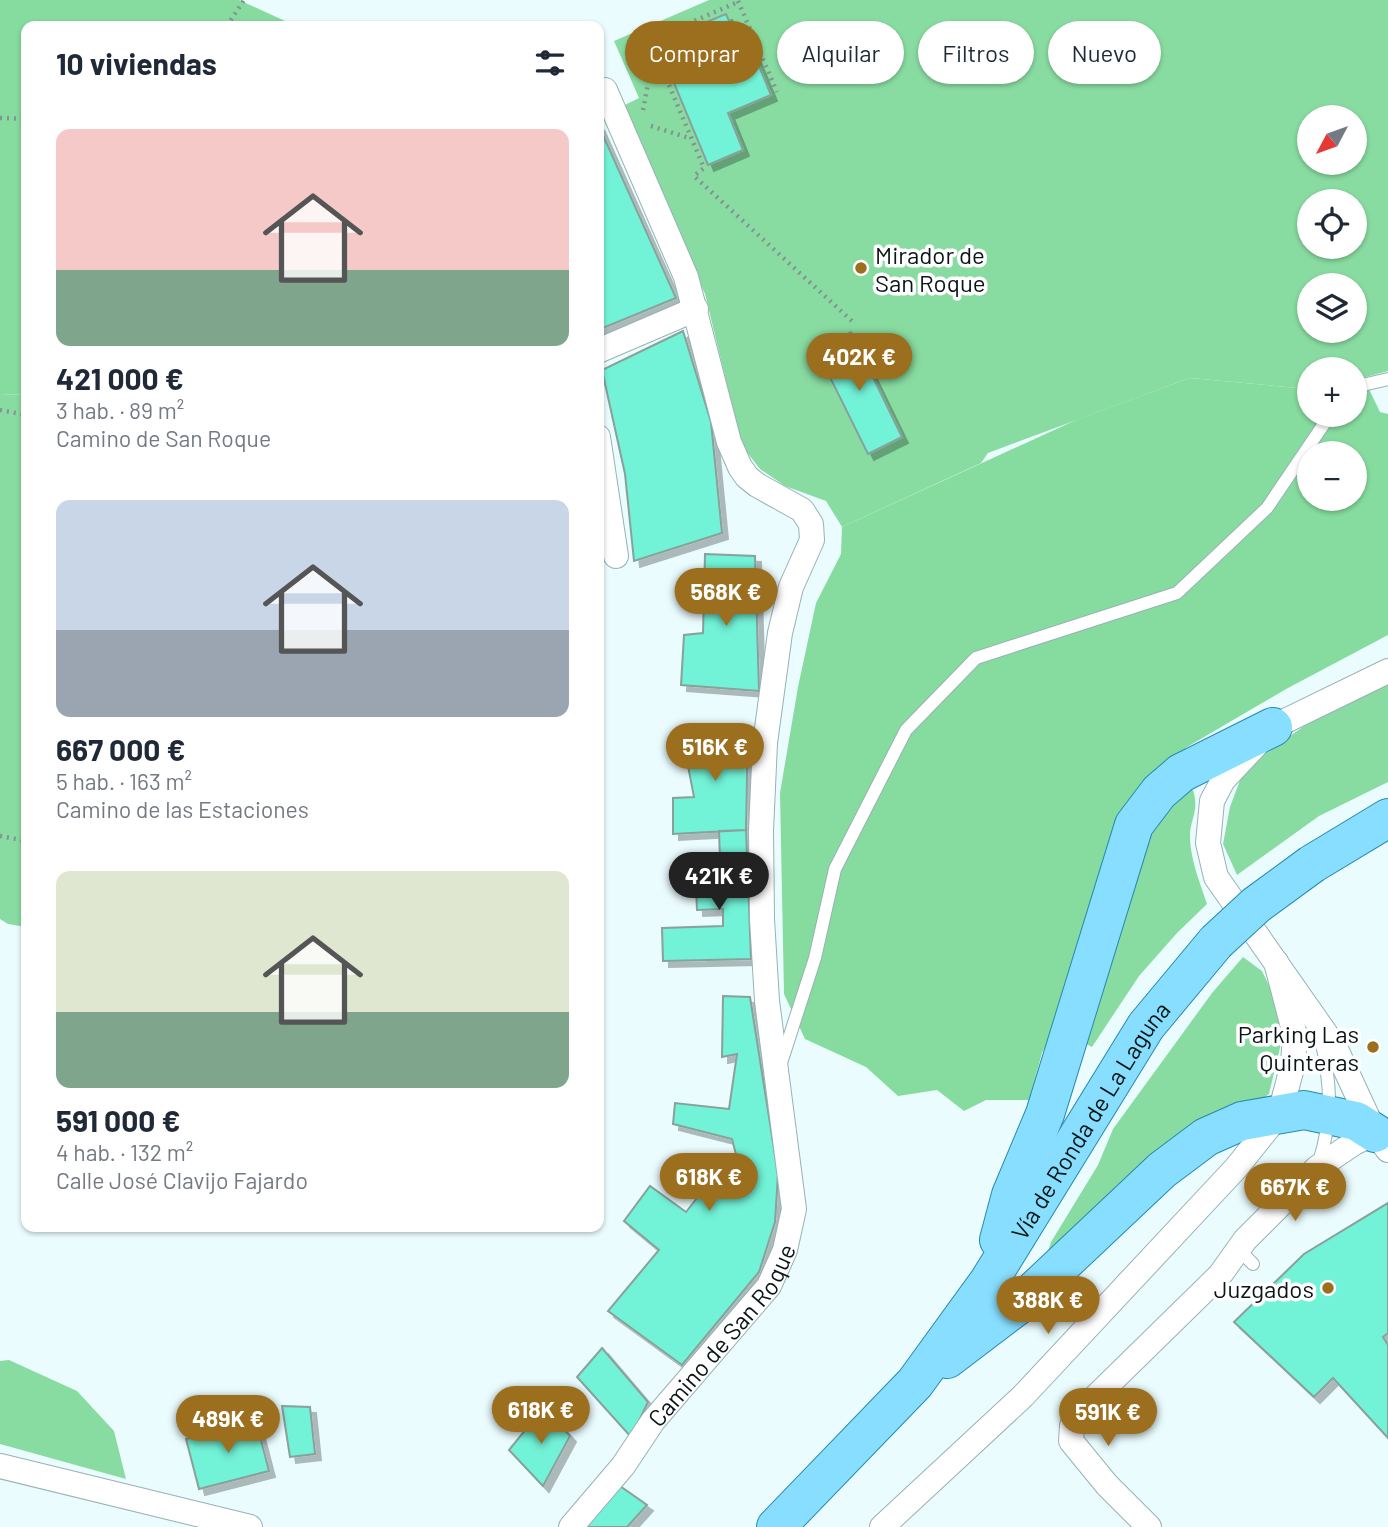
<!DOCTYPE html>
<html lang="es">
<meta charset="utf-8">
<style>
:root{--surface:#fff;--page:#f2f2f3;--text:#1f2937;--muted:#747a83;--accent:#9c6f1f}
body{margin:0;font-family:Barlow,sans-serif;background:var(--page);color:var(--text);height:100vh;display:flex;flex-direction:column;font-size:26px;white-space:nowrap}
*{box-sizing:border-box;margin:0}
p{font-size:23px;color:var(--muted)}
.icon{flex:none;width:38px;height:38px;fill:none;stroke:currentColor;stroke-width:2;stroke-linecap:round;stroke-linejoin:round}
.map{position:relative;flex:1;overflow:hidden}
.drawer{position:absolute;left:21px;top:21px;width:583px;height:1211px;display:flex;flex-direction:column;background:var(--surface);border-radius:14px;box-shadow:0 2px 5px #0004}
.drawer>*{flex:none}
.top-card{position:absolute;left:625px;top:21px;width:658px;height:63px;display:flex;gap:14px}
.needle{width:46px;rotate:229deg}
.tools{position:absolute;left:1297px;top:105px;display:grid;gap:14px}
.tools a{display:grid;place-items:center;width:70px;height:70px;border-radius:50%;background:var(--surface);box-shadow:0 2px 5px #0004;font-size:35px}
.price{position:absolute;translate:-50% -60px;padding:0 16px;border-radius:24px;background:var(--accent);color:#fff;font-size:23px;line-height:46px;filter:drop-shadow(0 2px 4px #0008)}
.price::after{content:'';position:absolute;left:50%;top:42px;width:21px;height:16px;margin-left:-10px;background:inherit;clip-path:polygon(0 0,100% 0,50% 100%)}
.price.on{background:#222;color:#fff}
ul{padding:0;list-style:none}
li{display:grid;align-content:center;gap:14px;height:371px;padding:0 35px}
li span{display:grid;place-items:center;height:217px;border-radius:14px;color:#555}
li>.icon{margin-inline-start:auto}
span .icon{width:126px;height:126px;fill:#fffc;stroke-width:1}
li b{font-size:30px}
h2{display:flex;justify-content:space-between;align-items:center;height:84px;padding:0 35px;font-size:30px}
.tag{padding:0 24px;border-radius:32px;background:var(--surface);box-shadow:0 2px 5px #0004;font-size:24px;line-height:63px}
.tag.on{background:var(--accent);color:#fff}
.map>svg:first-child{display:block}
</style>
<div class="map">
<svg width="1388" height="1527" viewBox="0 0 1388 1527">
<defs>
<filter id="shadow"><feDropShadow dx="6" dy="6" stdDeviation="0" flood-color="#0004"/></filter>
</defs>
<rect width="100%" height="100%" fill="#ebfcfe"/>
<!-- green -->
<path fill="#89dca1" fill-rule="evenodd" d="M709 0H1388V371L1355 380 1354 369H1309V389L1190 378 988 453 981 463 842 527 826 501 785 486 760 469 742 446 705 294 623 106 639 98 614 41ZM1309 117H1354V163H1309ZM1309 201H1354V247H1309ZM1309 285H1354V331H1309Z
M0 394 26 395V927L8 924 0 919Z
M1388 685V782L1319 816 1237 875 1223 844 1230 807 1242 775 1265 754 1311 721Z
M1178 789 1193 790C1200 813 1189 819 1190 839 1191 861 1200 883 1207 904L1177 933 1139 976 1092 1047 1082 1042 1143 845Z
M1243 957 1262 971 1278 1004 1283 1035 1269 1094 1045 1261 1051 1242 1098 1165 1113 1129 1212 993Z
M9 1360 77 1391 114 1431 126 1479 0 1444V1361Z"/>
<!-- forest -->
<path fill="#86dc9f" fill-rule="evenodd" d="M0 0H239L296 26H26V395L0 394Z
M1190 378 1309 389V415H1354L1355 385 1366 383 1380 412 1388 414V635L1288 688 1187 747 1148 781 1058 1021 1042 1053 1029 1100H986L964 1111 937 1090 898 1096 866 1067 805 1039 784 994 780 793 798 687 816 603 841 554 842 527 1076 420ZM1309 453H1354V499H1309Z"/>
<!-- building -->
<path fill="#72f2d7" stroke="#88a19a" stroke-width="2" filter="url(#shadow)" d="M726 14 744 55 753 52 771 95 728 113 743 150 708 165 657 42Z
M598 124 676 298 598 330Z
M683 331 711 422 722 533 634 561 625 474 602 370Z
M851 332 902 437 868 454 816 349Z
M705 554 755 556 759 691 681 685 684 635 703 633Z
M748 727 746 830 673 834V798L694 797 687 761 691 729Z
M746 830 751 959 663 961 662 928 723 926V909L697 910 696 889 721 888 719 831Z
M723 996 750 997 778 1174 775 1222 759 1272 682 1365 608 1311 659 1250 624 1221 650 1186 686 1212 704 1189 710 1162 740 1170 732 1139 673 1124 675 1103 729 1109 737 1054 722 1057Z
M1388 1203V1333L1383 1337 1388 1345V1438L1333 1378 1314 1397 1234 1322 1304 1254Z
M602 1348 648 1402 631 1437 577 1377Z
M282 1406 310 1407 315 1454 290 1457Z
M544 1407 570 1436 543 1486 509 1450Z
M256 1421 269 1471 199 1489 186 1439Z
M620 1486 647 1505 627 1527H585Z"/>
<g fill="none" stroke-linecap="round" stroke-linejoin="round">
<!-- service casing -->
<g stroke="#97b2b5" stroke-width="14">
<path id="service" d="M1354 387 1388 379
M781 1063 815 958 835 869 906 730 976 658 1177 593 1267 508 1330 415
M1319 1162C1333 1118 1331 1084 1321 1039
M1239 1250 1253 1264"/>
</g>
<!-- minor casing -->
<g stroke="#97b2b5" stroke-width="26">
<g id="minor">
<path d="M598 351 696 309"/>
<path d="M598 437 616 556"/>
<path d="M1388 671 1273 727 1223 780 1212 801 1208 843 1216 877 1335 1047 1375 1133 1388 1150"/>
<path d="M0 1466 250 1527"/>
<path id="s1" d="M571 1527 623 1466 653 1421 769 1286 785 1250 794 1209 767 1001 762 919 761 831 765 743 780 633 791 587 812 540 811 524 802 510 757 485 747 477 740 467 729 442 686 277 605 90"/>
<path d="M882 1527 1023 1396 1236 1168 1280 1113 1293 1064 1295 1035 1276 962"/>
<path d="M1149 1527 1107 1485 1071 1441 1072 1426 1075 1417 1220 1275 1245 1240 1317 1168 1354 1143 1375 1133"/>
</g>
</g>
<!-- primary casing -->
<g stroke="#2889ac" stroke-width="40">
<g id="primary">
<path d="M1312 864 1388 818"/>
<path d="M999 1240 1011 1195 1045 1114 1134 825 1159 792 1181 773 1273 727"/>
<path d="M947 1359 1021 1303 1162 1170 1206 1137 1242 1121 1304 1110 1356 1121 1375 1133"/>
<path id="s2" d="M776 1527 915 1383 989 1281 1146 1026 1216 942"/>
</g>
</g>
<!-- path -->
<path stroke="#849293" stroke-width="4.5" stroke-dasharray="2 5" stroke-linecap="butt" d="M738 1 777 92
M227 26 244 0
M650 40 704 168 694 176 853 322
M643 110 652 63 643 43 738 2
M0 118 26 119
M651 126 689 138
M0 410 26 415
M0 836 26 841"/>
<!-- service -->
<use href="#service" stroke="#fff" stroke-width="12"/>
<!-- minor -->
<use href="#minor" stroke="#fff" stroke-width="24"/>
<!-- primary -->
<use href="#primary" stroke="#88defe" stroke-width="38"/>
<!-- primary-bridge casing -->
<g stroke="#2889ac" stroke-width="40" stroke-linecap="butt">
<path id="primary-bridge" d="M1216 942 1256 905 1312 864"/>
</g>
<!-- primary-bridge -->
<use href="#primary-bridge" stroke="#88defe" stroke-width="38"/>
</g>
<!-- markers -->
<g fill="#9c6f1f" stroke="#fff" stroke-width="2.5">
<circle cx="861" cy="268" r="7"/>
<circle cx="1373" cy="1047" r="7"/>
<circle cx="1328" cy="1288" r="7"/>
</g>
<g text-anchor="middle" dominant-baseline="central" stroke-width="7" stroke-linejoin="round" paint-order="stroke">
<!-- poi labels -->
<g font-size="24" fill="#0a1515" stroke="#fff" text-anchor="end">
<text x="875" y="254" text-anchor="start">Mirador de<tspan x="875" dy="28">San Roque</tspan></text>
<text x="1359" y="1033">Parking Las<tspan x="1359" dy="28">Quinteras</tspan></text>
<text x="1314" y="1288">Juzgados</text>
</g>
<!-- street labels -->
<g font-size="24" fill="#0a1515" stroke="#fff">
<text stroke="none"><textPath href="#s2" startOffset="516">Vía de Ronda de La Laguna</textPath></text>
<text stroke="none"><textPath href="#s1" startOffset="245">Camino de San Roque</textPath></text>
</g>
</g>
</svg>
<div class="tools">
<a><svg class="needle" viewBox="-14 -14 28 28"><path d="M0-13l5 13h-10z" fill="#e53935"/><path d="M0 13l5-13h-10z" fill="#747a83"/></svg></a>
<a><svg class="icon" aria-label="locate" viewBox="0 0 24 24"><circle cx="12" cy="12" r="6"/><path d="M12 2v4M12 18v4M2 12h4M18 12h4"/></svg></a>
<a><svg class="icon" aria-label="layers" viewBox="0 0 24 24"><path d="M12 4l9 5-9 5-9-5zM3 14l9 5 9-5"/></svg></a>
<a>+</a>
<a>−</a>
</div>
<b class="price" style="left:859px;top:393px">402K €</b>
<b class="price" style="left:726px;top:628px">568K €</b>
<b class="price" style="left:715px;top:783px">516K €</b>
<b class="price on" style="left:719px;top:912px">421K €</b>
<b class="price" style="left:709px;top:1213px">618K €</b>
<b class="price" style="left:1295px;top:1223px">667K €</b>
<b class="price" style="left:1048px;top:1336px">388K €</b>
<b class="price" style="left:541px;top:1446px">618K €</b>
<b class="price" style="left:1108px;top:1448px">591K €</b>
<b class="price" style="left:228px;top:1455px">489K €</b>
<div class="top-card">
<a class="tag on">Comprar</a>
<a class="tag">Alquilar</a>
<a class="tag">Filtros</a>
<a class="tag">Nuevo</a>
</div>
<section class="drawer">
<h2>10 viviendas<svg class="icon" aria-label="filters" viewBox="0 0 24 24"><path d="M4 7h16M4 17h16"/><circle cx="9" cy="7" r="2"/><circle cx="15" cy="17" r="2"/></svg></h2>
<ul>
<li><span style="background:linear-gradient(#f6c9c9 65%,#7fa58c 0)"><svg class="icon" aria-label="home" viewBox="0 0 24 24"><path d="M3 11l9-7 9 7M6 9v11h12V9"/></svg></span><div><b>421 000 €</b><p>3 hab. · 89 m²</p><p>Camino de San Roque</p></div></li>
<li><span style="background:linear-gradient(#c9d6e8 60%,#9aa5b1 0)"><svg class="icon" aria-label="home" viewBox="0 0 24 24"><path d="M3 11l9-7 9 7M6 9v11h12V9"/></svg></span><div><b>667 000 €</b><p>5 hab. · 163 m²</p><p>Camino de las Estaciones</p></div></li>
<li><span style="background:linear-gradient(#dfe7d0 65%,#7fa58c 0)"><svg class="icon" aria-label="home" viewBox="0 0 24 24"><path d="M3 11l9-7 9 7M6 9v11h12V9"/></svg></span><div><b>591 000 €</b><p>4 hab. · 132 m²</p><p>Calle José Clavijo Fajardo</p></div></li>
</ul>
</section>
</div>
